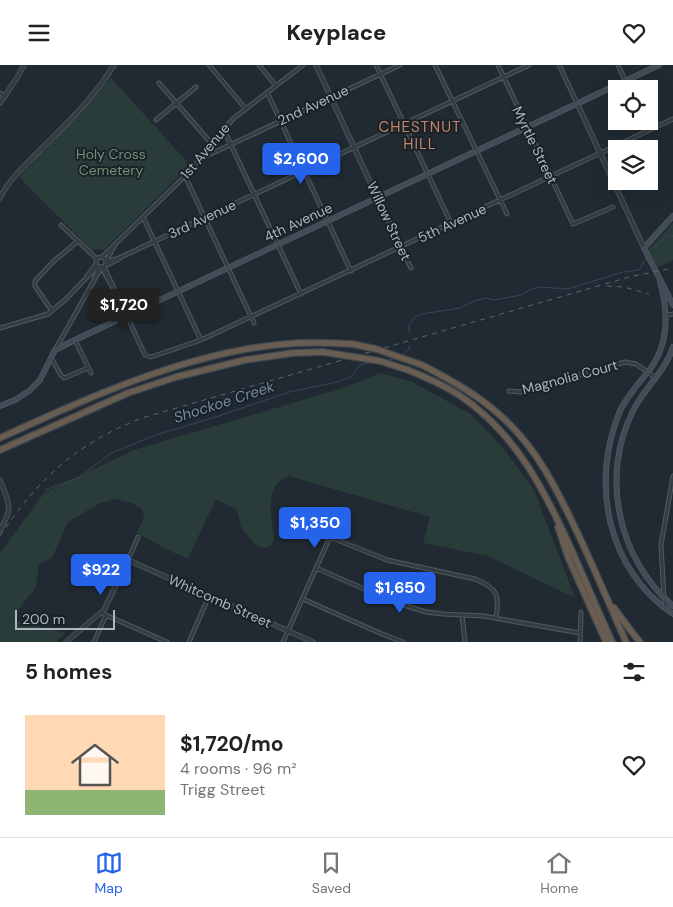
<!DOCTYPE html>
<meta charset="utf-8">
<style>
:root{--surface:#fff;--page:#f2f2f2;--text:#222;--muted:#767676;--line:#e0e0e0;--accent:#2563eb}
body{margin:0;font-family:"DM Sans",sans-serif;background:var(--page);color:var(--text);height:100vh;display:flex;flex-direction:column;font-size:19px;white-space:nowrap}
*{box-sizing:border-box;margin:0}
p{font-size:16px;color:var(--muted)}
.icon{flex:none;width:28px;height:28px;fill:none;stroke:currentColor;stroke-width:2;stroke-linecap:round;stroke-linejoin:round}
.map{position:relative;height:577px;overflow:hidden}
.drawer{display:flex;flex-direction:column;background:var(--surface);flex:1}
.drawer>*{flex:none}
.fabs{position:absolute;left:608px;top:15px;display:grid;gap:10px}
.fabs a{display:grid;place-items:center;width:50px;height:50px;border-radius:0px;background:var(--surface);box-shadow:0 5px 20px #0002;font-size:25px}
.scale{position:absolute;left:15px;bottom:12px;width:100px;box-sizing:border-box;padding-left:5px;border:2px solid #aeb7c0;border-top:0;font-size:14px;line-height:18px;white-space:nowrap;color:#aeb7c0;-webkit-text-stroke:4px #1a2128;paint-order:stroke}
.price{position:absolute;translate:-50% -42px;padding:0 11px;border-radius:5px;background:var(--accent);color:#fff;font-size:16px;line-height:32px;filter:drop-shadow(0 1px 2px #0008)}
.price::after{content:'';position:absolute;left:50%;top:30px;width:15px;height:11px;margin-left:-8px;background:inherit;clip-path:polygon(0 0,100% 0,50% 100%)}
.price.current{background:#222;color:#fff}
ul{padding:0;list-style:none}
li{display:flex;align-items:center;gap:15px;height:125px;padding:0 25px}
li span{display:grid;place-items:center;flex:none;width:140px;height:100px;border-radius:0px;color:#555}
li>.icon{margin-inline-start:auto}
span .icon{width:60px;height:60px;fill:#fffc;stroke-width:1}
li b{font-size:21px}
h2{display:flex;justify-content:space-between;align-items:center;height:60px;padding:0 25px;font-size:21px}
header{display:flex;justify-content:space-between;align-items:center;height:65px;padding:0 25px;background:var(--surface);font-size:22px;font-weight:800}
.tabs{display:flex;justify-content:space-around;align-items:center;height:70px;border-top:1px solid var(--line);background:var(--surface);font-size:14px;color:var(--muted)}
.tabs a{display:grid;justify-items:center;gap:2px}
.tabs .current{color:var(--accent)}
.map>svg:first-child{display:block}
</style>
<header><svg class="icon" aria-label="menu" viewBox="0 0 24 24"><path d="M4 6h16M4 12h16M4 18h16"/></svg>Keyplace<svg class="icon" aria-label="heart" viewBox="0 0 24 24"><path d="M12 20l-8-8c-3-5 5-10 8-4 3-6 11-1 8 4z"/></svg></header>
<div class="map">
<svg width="673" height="577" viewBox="0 0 673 577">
<rect width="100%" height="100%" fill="#212a32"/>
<!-- green -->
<path fill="#2a3c3a" d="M111 13 190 100 104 185 102 184 92 185 19 112Z
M673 158V195L658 202 648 185Z
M381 308 410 316 471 349 505 385 534 425 575 533 488 491 423 478 430 452 289 411C263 420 272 453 274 474L272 479 266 483 255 480 241 462 237 445 216 434 188 493C172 489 153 476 137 468L144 452 142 444 132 438 115 434 98 439 67 458 52 493 39 499 36 522 15 549V556L66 568 56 577H0V488L44 428 134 385 343 323Z"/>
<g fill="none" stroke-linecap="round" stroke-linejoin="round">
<!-- stream -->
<path stroke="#364758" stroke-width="1" d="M655 182 667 171H673
M409 267V260L416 251 422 249 460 243 474 236 486 233 494 235 521 230 530 225 539 222 568 224 623 207 639 205 646 193
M401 291 409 284V281
M387 295 396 294
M45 425 80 412 111 388 156 370 219 351 289 327 337 317 351 312 360 300 371 297"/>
<!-- minor casing -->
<g stroke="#515a61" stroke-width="5">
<path id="minor" d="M209 0 245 43
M259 0 276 21
M376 0 451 158
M435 0 507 149
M498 0 573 159 613 142
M559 0 577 38
M618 0 629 24
M159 18 211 78
M267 27 351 206
M0 28 5 31
M156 55 196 22
M646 56 650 64
M223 63 301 229
M200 94 400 0
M185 111 254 258
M378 133 411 203
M143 152 201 275
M61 160 97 194
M96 197a5 5 0 1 1 10 0a5 5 0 1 1-10 0Z
M102 192 185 111 200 94 211 78 234 53 303 0
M106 196 115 180
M106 197 119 193 529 0
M105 201 119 194
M104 202 145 290 151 292 201 275 673 54
M102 203 116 229
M87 211 96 199
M93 218 99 202
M52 246 35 221V216L54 196 78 176
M666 250 673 249
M0 263 48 249 66 234 98 201
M75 275 91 308
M55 285 101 203
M51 293 61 310 64 313 88 303
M509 326 520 327 625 297 636 299 656 313
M128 495 138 472
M316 503 394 537 426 547 443 549 483 551 580 568
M303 534 382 569 403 577
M667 544 664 533 661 480 673 411
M101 548 167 577
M462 550 465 577
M94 577 106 550
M189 577 209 531
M283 577 330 472 387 495 475 514C497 523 500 529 496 553
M580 577 581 547"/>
</g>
<!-- tertiary casing -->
<g stroke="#515a61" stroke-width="5.5">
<path id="tertiary" d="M316 0 377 132
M0 38 17 13 24 0
M577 38 644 183
M0 133C9 114 26 100 40 85 66 59 94 33 114 0
M0 415C9 440 14 441 0 465
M66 577 104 545 128 495 313 577"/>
</g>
<!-- secondary casing -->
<g stroke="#515a61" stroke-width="6">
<path id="secondary" d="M673 151 644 183 673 240
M660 216C668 245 669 277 651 303 640 317 628 329 620 346 590 417 607 505 673 549
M673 282C665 307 644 323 633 346 600 411 618 494 673 541
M0 341 15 335 29 326 40 315 55 285 75 275 659 0"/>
</g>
<!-- motorway casing -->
<g stroke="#3e474e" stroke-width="8">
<path id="motorway" d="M422 300C451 315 478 330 502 352 538 384 558 427 578 469 595 505 610 541 626 577
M408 305C426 312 443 320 459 330 516 368 545 426 572 486 585 516 599 547 612 577
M0 373C92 331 196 283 299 278 316 277 334 278 352 279
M0 385 128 328 176 312 245 295 293 288 323 287
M558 462 568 492 606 577
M614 543 631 566 640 577"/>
</g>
<!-- minor -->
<use href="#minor" stroke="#343c43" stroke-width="3"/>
<!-- tertiary -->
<use href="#tertiary" stroke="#343c43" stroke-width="4"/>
<!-- secondary -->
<use href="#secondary" stroke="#424c56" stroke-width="4.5"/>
<!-- motorway -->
<use href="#motorway" stroke="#695d52" stroke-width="5.5"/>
<!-- rail -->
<path stroke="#5b656f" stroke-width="1" stroke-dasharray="5 5" stroke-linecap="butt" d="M607 221 624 222 649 229
M0 471C38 414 77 378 142 353L629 212 673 203"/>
<!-- motorway-bridge casing -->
<g stroke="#3e474e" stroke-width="8" stroke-linecap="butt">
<path id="motorway-bridge" d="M352 279 376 284 422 300
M323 287 380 296 408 305"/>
</g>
<!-- motorway-bridge -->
<use href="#motorway-bridge" stroke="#695d52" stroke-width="5.5"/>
</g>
<g text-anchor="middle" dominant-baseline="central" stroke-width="4" stroke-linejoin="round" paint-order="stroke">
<!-- street labels -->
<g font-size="14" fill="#aeb7c0" stroke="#1a2128">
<text transform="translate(313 40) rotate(-25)">2nd Avenue</text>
<text transform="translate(535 80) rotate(64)">Myrtle Street</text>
<text transform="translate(205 86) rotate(-50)">1st Avenue</text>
<text transform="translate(202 154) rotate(-25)">3rd Avenue</text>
<text transform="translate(389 156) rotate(65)">Willow Street</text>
<text transform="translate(298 157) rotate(-25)">4th Avenue</text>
<text transform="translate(452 158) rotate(-25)">5th Avenue</text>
<text transform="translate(570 312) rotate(-15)">Magnolia Court</text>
<text transform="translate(220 536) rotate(24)">Whitcomb Street</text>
</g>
<!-- park labels -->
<g font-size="14" fill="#709475" stroke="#1a2128">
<text x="111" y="89">Holy Cross<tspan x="111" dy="16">Cemetery</tspan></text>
</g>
<!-- neighbourhood labels -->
<g font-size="15" letter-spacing="1" fill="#c58564" stroke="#1a2128">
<text x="420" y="62">CHESTNUT<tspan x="420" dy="17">HILL</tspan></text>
</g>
<!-- water labels -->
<g font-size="15" font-style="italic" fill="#718aa1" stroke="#1a2128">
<text transform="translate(224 337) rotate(-18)">Shockoe Creek</text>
</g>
</g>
</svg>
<div class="fabs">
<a><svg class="icon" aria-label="locate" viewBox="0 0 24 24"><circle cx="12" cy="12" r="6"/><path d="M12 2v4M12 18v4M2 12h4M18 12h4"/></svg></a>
<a><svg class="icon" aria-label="layers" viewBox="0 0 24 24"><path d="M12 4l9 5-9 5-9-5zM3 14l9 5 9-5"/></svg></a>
</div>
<div class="scale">200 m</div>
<b class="price" style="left:301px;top:120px">$2,600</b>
<b class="price current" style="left:124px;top:266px">$1,720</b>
<b class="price" style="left:315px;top:484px">$1,350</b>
<b class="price" style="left:101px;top:531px">$922</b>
<b class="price" style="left:400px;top:549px">$1,650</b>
</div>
<section class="drawer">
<h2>5 homes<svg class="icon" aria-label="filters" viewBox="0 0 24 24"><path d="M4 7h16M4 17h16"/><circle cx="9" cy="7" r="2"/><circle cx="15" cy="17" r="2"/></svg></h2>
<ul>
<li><span style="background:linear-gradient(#ffd9b3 75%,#8fb573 0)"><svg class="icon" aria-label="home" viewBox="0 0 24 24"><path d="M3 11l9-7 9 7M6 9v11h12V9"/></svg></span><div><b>$1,720/mo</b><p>4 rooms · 96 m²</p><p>Trigg Street</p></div><svg class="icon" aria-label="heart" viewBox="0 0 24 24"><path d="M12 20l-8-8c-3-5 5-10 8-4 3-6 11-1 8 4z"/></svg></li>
</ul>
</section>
<nav class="tabs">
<a class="current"><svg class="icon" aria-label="map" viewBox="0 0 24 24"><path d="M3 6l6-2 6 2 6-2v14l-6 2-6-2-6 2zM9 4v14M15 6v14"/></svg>Map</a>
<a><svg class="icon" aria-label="saved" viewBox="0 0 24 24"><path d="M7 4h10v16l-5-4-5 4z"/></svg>Saved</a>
<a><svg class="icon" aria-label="home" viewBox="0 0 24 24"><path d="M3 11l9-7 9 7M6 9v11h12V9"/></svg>Home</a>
</nav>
